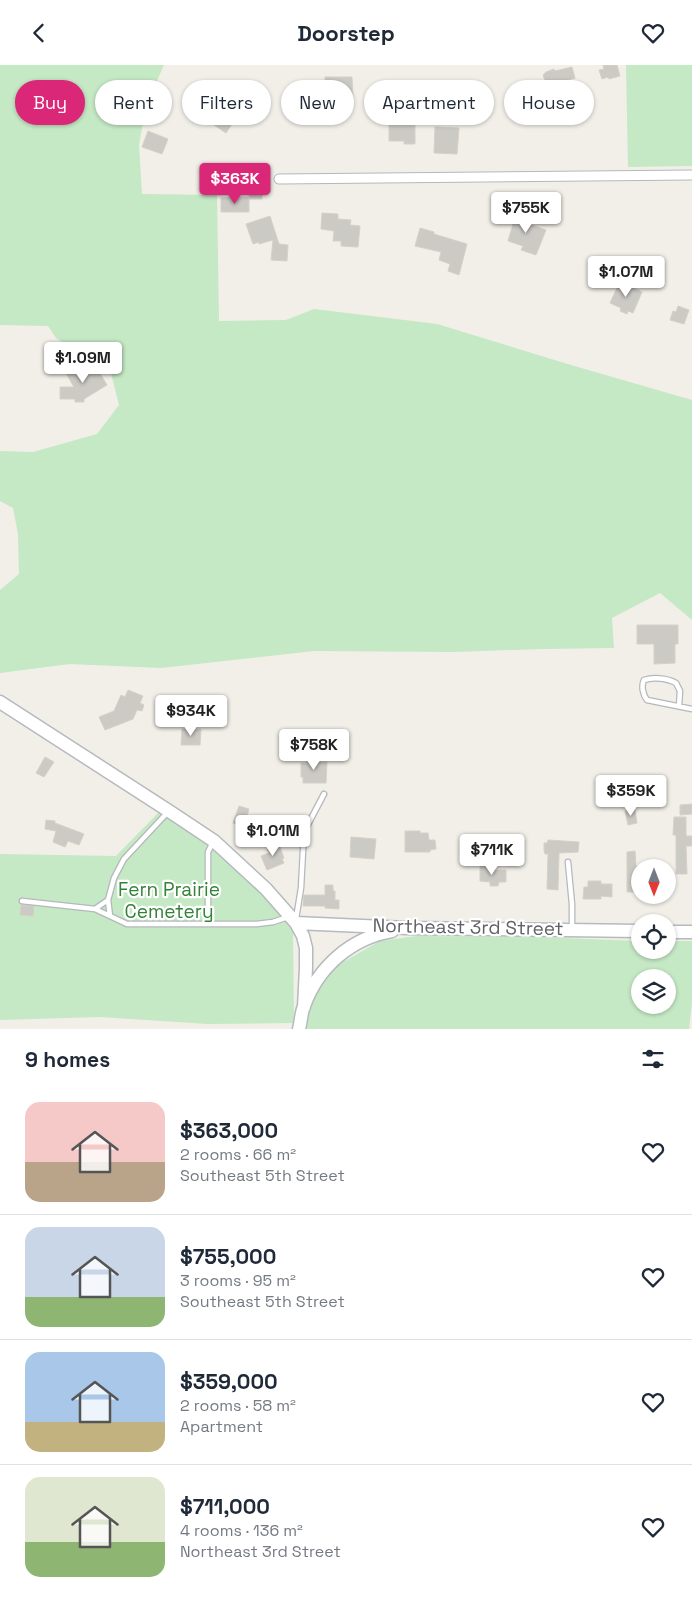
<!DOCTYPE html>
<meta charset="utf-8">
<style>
:root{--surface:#fff;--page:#f6f6f7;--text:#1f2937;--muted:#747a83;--line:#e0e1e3;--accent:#db2777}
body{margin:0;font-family:"Space Grotesk",sans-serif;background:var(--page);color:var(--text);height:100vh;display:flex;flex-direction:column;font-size:19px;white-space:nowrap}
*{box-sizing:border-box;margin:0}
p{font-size:16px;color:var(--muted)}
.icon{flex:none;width:28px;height:28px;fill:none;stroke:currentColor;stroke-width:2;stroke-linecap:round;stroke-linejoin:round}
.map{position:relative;height:964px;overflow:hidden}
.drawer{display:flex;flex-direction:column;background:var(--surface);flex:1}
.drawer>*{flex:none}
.banner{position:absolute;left:15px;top:15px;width:662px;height:45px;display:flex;gap:10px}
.needle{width:32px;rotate:180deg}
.controls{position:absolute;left:631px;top:794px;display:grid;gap:10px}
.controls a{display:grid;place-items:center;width:45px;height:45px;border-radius:50%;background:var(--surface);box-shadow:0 1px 4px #0004;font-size:25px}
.price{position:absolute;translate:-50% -42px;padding:0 11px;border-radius:5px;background:#fff;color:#222;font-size:16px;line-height:32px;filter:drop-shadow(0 1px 2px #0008)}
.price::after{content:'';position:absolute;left:50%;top:30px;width:15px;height:11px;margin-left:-8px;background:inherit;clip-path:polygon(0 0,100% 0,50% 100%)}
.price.active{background:var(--accent);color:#fff}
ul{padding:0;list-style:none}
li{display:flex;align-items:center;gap:15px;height:125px;padding:0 25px}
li+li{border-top:1px solid var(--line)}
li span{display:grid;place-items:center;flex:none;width:140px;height:100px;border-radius:15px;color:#555}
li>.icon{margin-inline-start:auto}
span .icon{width:60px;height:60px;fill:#fffc;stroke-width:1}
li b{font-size:21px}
h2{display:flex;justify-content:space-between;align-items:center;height:60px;padding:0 25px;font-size:21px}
.chip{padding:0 18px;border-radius:22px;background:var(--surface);box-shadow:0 1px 4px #0004;font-size:18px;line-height:45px}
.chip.active{background:var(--accent);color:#fff}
header{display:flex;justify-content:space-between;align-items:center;height:65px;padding:0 25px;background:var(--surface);font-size:22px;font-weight:700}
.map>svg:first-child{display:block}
</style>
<header><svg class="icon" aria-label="back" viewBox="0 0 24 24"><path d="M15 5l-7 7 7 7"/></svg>Doorstep<svg class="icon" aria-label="heart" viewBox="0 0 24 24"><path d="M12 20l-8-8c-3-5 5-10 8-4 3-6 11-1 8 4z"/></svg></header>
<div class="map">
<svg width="692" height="964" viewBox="0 0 692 964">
<rect width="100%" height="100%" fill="#f1efe8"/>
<!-- green -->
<path fill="#c5e8c5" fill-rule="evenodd" d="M0 0H164L146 40 139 80 142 129 217 130 219 256 286 255 314 244 437 259 571 300 692 335V555L660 528 612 553 614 583 543 584 454 587 314 586 161 603 70 599 0 608V525L19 509 18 469 13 443 0 436V386L33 387 97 369 119 340 111 308 56 273 48 261 0 260Z
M626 0H692V101L628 102Z
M161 745 213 782 282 850 293 867 294 958 208 959 100 952 0 955V789L116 791Z
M417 871 536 872 640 876V885H668V876H692V937L689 964H305L314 932 336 901 380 876ZM640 912H668V940H640Z"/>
<!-- building -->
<path fill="#cccac5" stroke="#d6d1c6" d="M603 0H617L620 11 609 14 608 12 602 14 599 5 604 4Z
M572 2 575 13 558 18 560 25 542 29 547 21 543 10 546 7 554 4 555 6Z
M325 12H352L353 33 340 34V42H325V34H312V17H325Z
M227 23 244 27 239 46 243 47 237 58 234 56 226 68 211 58H208L205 56 204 50 210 49 217 39 220 25 226 27Z
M389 58 415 60V79H404V76H389Z
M435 62 459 63 457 89 434 88Z
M148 66 168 74 162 89 142 82Z
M250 125H262V134H249Z
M249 132V147H221V133Z
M517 145 528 149V152L531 153 529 159 546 165 536 190 521 185 523 181 508 176Z
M322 148 338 149V154L351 155 350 160 360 161 358 182 341 181V176H333L334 166 321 164Z
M270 151 279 179 288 180 287 196 271 195 273 175 259 179V177L253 179 246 159Z
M420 163 434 167V169L467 179 459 210 448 206 450 199 439 195 441 187 415 181Z
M620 216 642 227 633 248 628 246 627 249 620 246 621 243 610 238Z
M678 241 689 245 684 259 670 255 673 246 676 247Z
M95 300 107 320 84 334V337H75V334H60V322H74L66 308 76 302 80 308Z
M637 560H678V579H675V598L654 599V579H637Z
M128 625 143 631 140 638 144 640 142 646 137 645 133 654 105 665 99 652 114 646 121 630 125 632Z
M182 664H201L200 680H181Z
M307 691H318V697H327L326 718H303V712H301V698H307Z
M45 692 54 697 44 712 36 708Z
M692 739V749L680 750V740Z
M239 741 249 744 244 762 233 758Z
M635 745 637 758 628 760 625 746Z
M674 752H686V771H692V781H686L687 809H676V770H673Z
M46 755 55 756V758L84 769 79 780 68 776 65 782 53 777 56 766 45 764Z
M405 766H420V768H428L429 775H435L436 784 430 785V787H405Z
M351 772 376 774 374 794 350 792Z
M548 775 579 777 578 787 559 788 558 825 547 824 548 789H545L544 785V778H547Z
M279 779 284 793 282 794 284 798 267 805 261 791 269 788 267 784Z
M506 786H517V801H506Z
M635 786 636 801H640V827H627V787Z
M480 800 490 801V805H506V817H499L498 821H490V817L480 816Z
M588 816H601V819H612V832L601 831V834H583L584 822H588Z
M325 820H333V826H335V835H339V844L325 843V841H303L304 830H325Z
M21 840 34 841 33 851 20 850Z"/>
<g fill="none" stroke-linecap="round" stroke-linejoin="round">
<!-- lane casing -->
<g stroke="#b5b8bc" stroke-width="7">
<path id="lane" d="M679 641 680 626 676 618C667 613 653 612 644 615 641 621 643 630 647 635L692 644
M167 748 124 794 114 813 108 835 110 851 127 859H257L273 857 288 852
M568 797 572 839V863
M22 836 95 844 108 835
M95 844 110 851
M296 854 301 823 304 767 324 729
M208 859V787L213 777"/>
</g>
<!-- street casing -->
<g stroke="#b5b8bc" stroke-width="11">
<path id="street" d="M279 114 692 110"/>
</g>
<!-- secondary casing -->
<g stroke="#b6babf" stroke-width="15">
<path id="secondary" d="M0 637 172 748 214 776 266 824 296 858 303 871 306 883V903L304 942
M296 858 407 863 640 866
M668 867H692
M299 964C301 957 301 948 304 941 318 902 351 873 392 866"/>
</g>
<!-- lane -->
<use href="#lane" stroke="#fff" stroke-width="4.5"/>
<!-- street -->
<use href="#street" stroke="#fff" stroke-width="9"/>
<!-- secondary -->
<use href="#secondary" stroke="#fff" stroke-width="12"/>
</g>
<g text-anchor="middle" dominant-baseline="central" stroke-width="4.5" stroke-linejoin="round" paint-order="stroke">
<!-- park labels -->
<g font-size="19" fill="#348238" stroke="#fff">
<text x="169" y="824">Fern Prairie<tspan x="169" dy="22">Cemetery</tspan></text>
</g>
<!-- street labels -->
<g font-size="19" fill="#5f6368" stroke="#fff">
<text transform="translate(468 862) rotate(1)">Northeast 3rd Street</text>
</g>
</g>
</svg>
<div class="controls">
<a><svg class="needle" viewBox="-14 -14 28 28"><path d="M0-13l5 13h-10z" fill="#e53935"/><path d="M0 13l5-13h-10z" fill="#747a83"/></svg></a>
<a><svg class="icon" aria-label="locate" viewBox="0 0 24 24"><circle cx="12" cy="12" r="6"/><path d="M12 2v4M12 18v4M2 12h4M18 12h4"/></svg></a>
<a><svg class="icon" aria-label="layers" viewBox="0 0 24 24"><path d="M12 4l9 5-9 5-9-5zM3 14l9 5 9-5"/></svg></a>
</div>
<b class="price active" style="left:235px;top:140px">$363K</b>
<b class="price" style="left:526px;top:169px">$755K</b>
<b class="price" style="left:626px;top:233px">$1.07M</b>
<b class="price" style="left:83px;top:319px">$1.09M</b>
<b class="price" style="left:191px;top:672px">$934K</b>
<b class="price" style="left:314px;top:706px">$758K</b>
<b class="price" style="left:631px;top:752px">$359K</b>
<b class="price" style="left:273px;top:792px">$1.01M</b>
<b class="price" style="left:492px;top:811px">$711K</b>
<div class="banner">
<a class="chip active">Buy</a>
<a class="chip">Rent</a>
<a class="chip">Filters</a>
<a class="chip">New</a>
<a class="chip">Apartment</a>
<a class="chip">House</a>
</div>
</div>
<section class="drawer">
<h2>9 homes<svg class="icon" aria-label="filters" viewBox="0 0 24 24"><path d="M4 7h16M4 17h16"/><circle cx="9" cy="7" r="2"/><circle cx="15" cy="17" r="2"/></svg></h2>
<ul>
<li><span style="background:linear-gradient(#f6c9c9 60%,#b9a48a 0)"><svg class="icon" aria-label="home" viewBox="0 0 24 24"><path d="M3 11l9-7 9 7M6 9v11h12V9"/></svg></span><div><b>$363,000</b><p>2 rooms · 66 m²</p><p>Southeast 5th Street</p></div><svg class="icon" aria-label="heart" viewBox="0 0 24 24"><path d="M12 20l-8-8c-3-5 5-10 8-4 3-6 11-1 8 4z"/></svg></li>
<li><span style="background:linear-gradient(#c9d6e8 70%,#8fb573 0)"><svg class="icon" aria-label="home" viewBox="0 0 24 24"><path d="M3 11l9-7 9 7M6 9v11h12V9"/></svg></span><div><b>$755,000</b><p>3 rooms · 95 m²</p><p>Southeast 5th Street</p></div><svg class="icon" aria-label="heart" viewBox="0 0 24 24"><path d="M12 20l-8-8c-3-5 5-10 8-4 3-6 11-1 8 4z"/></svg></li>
<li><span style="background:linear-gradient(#a9c7e8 70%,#c2b280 0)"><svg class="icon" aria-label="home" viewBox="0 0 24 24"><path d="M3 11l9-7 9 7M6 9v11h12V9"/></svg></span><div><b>$359,000</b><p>2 rooms · 58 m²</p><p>Apartment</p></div><svg class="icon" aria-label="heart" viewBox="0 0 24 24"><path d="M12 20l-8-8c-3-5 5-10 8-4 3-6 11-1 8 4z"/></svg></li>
<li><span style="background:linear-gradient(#dfe7d0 65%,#8fb573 0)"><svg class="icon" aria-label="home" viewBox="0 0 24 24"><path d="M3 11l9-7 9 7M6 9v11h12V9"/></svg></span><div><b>$711,000</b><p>4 rooms · 136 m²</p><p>Northeast 3rd Street</p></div><svg class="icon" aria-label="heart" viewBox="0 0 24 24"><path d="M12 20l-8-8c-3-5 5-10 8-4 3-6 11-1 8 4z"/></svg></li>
</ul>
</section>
